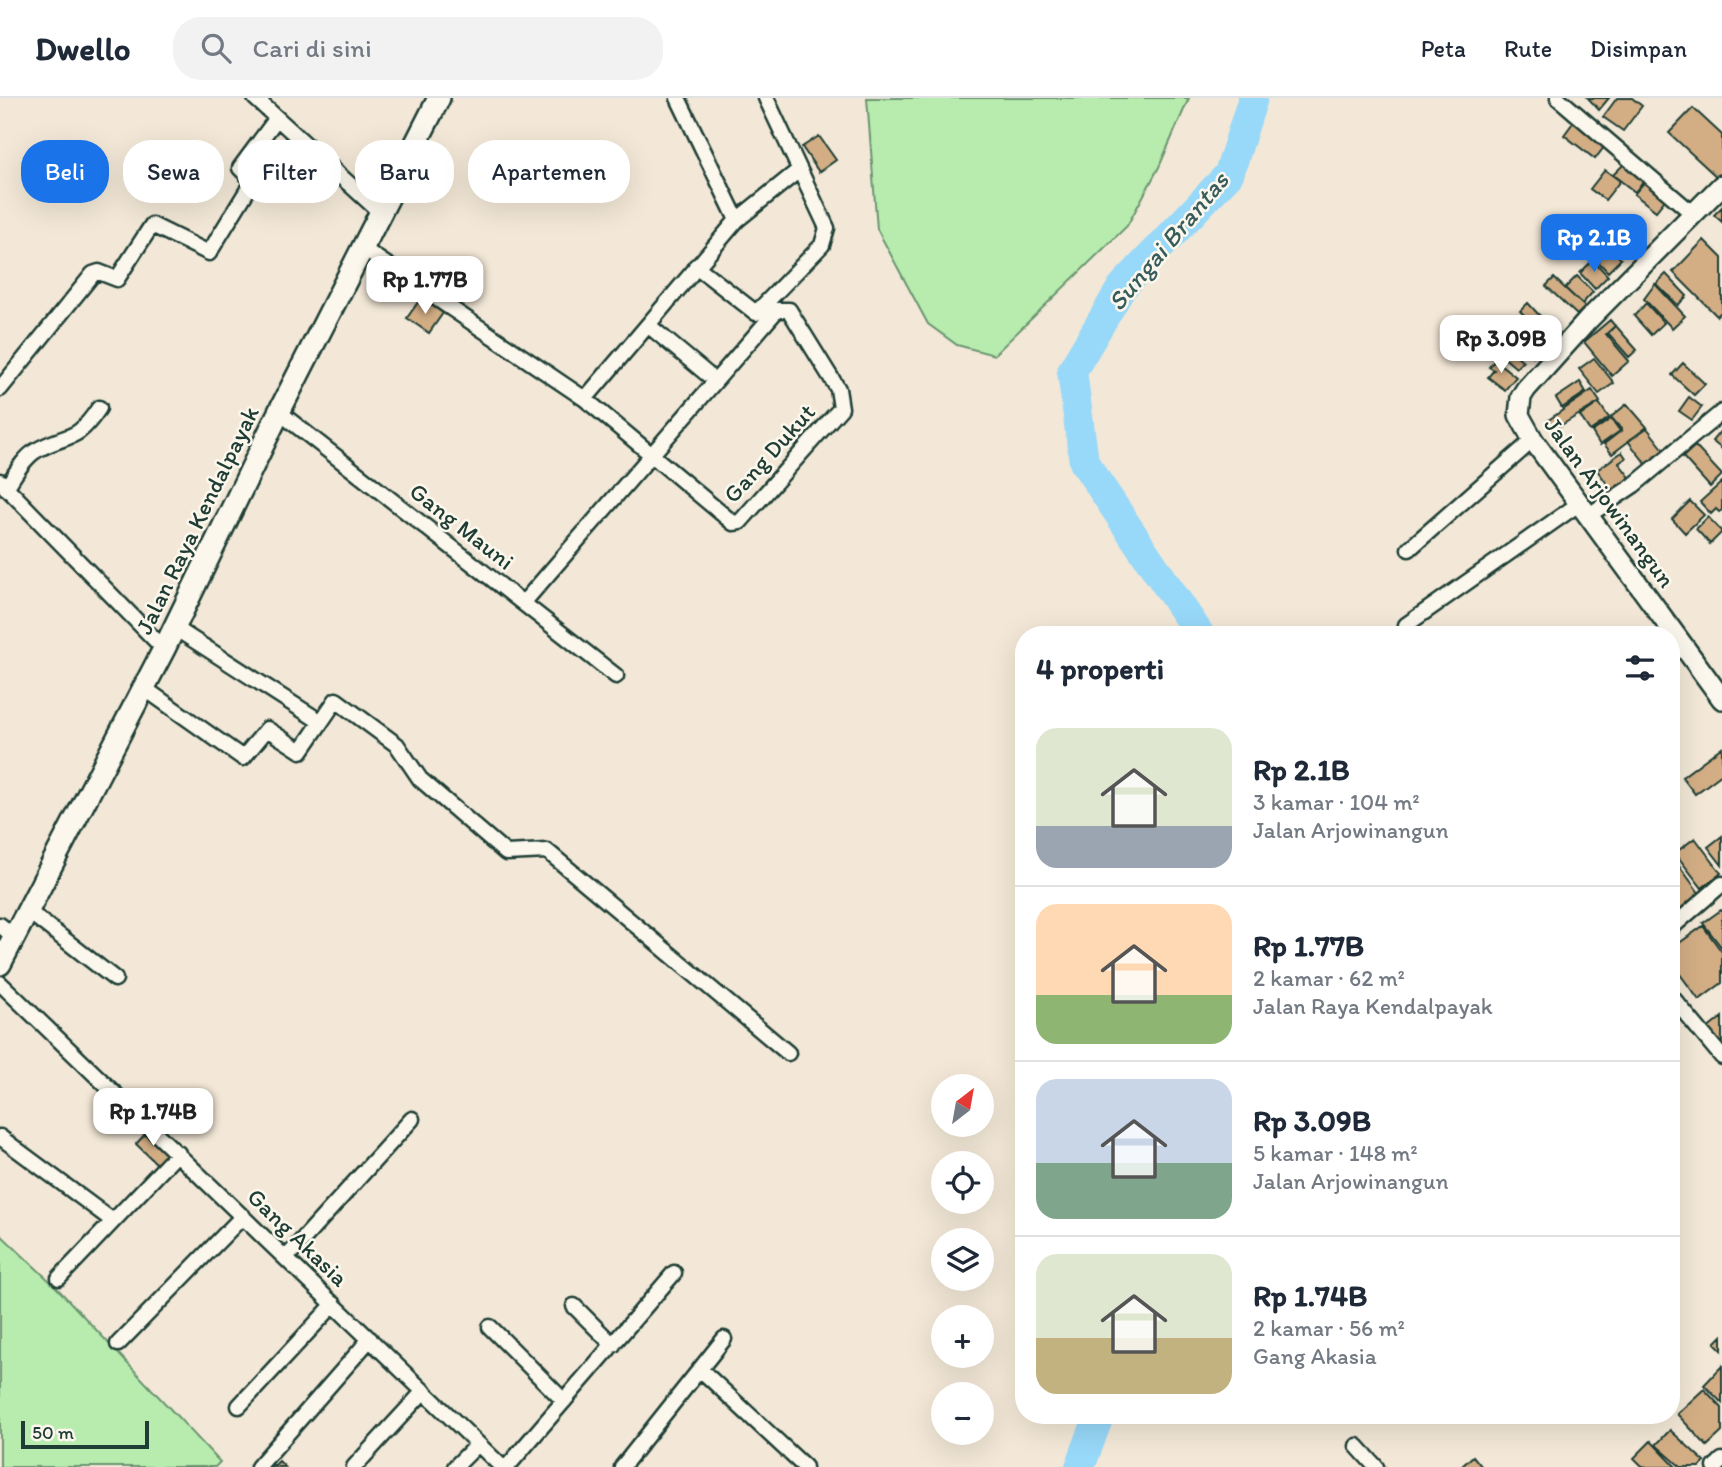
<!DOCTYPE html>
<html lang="id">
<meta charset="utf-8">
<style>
:root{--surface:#fff;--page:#f2f2f3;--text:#1f2937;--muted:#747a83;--line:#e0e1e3;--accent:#1a73e8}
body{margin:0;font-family:Itim,sans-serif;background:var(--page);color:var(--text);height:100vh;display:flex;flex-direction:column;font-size:26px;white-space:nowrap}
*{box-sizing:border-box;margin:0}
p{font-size:23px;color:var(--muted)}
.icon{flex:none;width:38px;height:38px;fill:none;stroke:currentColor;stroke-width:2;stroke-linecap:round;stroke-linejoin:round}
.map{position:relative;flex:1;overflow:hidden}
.sheet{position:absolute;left:1015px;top:528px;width:665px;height:798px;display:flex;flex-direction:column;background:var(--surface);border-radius:28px;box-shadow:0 7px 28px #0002}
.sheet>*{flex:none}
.guide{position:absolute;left:21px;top:42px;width:665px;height:63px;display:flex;gap:14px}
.needle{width:46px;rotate:31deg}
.fabs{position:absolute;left:931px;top:976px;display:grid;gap:14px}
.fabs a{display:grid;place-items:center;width:63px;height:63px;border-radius:50%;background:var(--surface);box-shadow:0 7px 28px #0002;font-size:35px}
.scale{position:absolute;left:21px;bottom:18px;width:128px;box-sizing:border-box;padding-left:7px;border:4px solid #1f3d34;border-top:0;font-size:19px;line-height:24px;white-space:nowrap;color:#1f3d34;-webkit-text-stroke:5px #fbf7ec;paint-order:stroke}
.price{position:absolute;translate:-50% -60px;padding:0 16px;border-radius:14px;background:#fff;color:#222;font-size:23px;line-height:46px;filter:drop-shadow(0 2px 4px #0008)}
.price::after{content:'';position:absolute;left:50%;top:42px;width:21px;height:16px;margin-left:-10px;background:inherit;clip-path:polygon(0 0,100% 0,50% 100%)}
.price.selected{background:var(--accent);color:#fff}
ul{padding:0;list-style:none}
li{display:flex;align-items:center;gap:21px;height:175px;padding:0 21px}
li+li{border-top:2px solid var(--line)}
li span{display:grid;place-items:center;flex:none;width:196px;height:140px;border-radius:21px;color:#555}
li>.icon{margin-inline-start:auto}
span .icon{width:84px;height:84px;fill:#fffc;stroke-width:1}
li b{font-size:30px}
h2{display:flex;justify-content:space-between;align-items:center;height:84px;padding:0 21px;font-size:30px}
.pill{padding:0 24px;border-radius:28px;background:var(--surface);box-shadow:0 7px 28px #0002;font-size:24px;line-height:63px}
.pill.selected{background:var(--accent);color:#fff}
header{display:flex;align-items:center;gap:42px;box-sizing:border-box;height:98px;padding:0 35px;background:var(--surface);border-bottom:2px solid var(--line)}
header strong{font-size:33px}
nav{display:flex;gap:38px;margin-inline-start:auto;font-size:24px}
.search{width:490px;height:63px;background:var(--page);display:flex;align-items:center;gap:18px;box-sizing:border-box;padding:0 24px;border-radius:28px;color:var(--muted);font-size:26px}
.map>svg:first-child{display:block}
</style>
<header>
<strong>Dwello</strong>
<div class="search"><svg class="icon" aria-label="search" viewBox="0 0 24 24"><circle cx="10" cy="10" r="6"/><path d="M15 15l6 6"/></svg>Cari di sini</div>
<nav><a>Peta</a><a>Rute</a><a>Disimpan</a></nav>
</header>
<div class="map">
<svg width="1722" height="1369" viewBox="0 0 1722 1369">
<rect width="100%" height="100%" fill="#f3e8d7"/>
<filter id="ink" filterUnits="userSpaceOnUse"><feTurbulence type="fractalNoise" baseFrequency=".0143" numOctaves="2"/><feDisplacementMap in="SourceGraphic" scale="14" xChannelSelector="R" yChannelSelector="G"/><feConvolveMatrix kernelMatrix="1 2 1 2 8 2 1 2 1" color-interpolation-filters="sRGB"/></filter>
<g filter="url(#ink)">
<!-- green -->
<path fill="#b7ecae" stroke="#6b9471" stroke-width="2" d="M867 0H1189L1159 69 1127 128 994 257 957 247 928 226 877 131Z
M0 1136 56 1189 220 1364 215 1369H0Z"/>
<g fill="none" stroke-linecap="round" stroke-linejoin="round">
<!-- river -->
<path stroke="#98d8f9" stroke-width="30" d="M1200 537 1084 364 1072 273 1122 189 1229 76 1253 0
M1080 1369 1099 1318"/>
</g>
<!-- building -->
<path fill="#d3ae85" stroke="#1f3d34" stroke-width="2" d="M1588 0H1609L1599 12Z
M1617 0H1632L1642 8 1623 33 1603 19Z
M1693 10 1722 37V76L1718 80 1669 35Z
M1575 22 1607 45 1595 61 1564 37Z
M819 38 836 62 819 74 802 49Z
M1627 63 1647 78 1635 94 1613 77Z
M1605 72 1620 83 1605 102 1590 91Z
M1647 81 1668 98 1656 113 1634 96Z
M1722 109V124L1714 117Z
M1600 139 1621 161 1608 174 1587 152Z
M1704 142 1722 160V213L1717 218 1673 174Z
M1593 162 1608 178 1595 191 1580 175Z
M1666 176 1687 198 1678 207 1656 186Z
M1577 178 1593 194 1582 206 1565 190Z
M1554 180 1585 209 1577 217 1546 188Z
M1655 186 1685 218 1672 230 1644 201Z
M421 200 443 215 429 235 407 220Z
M1528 205 1540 218 1529 229 1521 221 1525 218 1520 213Z
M1646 205 1664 225 1651 237 1634 218Z
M1540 218 1558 237 1547 247 1529 229Z
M1518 221 1544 247 1533 258 1507 232Z
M1610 222 1615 228 1606 236 1629 263 1612 278 1584 244Z
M1616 228 1637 252 1629 259 1608 235Z
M1509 251 1523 263 1516 270 1502 258Z
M1594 260 1614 285 1599 296 1579 271Z
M1495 262 1516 279 1505 292 1488 279 1494 272 1489 269Z
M1683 265 1705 286 1694 297 1672 277Z
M1580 284 1586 294 1562 310 1556 300Z
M1592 292 1600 304 1553 332 1547 323Z
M1689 299 1702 309 1692 322 1679 313Z
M1599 305 1609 320 1590 333 1580 318Z
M1627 306 1647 329 1612 356 1604 346 1622 332 1611 319Z
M1611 321 1620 333 1600 347 1592 334Z
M1647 330 1665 353 1647 367 1628 343Z
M1722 331V351L1712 343Z
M1695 348 1722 377 1710 389 1683 359Z
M1622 354 1626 360 1619 365 1632 382 1614 395 1597 372Z
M1722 384V412L1719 414 1716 411 1711 416 1700 404Z
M1690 403 1704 417 1685 435 1672 421Z
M1708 419 1722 434 1710 446 1696 431Z
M1722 649V676L1695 696 1682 679Z
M1722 738V767L1708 749Z
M1695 740 1721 775 1702 790 1675 755Z
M1673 759 1702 799 1679 816 1671 805Z
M1721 812 1722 813V850L1703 825Z
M1703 828 1722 854V885L1699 902 1671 864V851Z
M1722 919V951L1706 932Z
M148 1033 169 1053 157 1066 136 1046Z
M1722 1238V1252L1715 1245Z
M1722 1268V1305L1704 1287Z
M1704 1291 1722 1310V1334L1707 1348 1677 1316Z
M1670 1332 1705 1364 1700 1369H1681L1656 1347Z
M1651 1343 1676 1369H1643L1634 1360Z
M1473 1358 1482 1369H1461Z
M279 1363 285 1369H267L271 1365 274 1368Z"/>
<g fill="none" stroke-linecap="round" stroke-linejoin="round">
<!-- minor casing -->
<g stroke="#1f3d34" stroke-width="19">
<path id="minor" d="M255 0 381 115
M678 0 737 122
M1558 0 1692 115
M362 150 585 301 733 425 740 424 841 310 838 291 789 212H777L524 504
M696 168 756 215 822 147 827 130 766 0
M648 227 707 276
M0 291 93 176 99 174 117 181 152 127 209 155 253 83 240 70 277 20
M585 301 737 122 799 72
M279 314 616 578
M0 383 164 551
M6 390C14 378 24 359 37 352 70 334 75 346 99 310
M1589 417 1634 387 1722 314
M1409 451 1533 342
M1406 527 1580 405
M144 590 243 660 267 631 301 653 321 624 175 530
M321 624 336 602 397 647 420 681 506 755 547 753 788 955
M28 813 115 881
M0 827 14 839
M1671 830 1722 786
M0 885 502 1369
M1671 898 1722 959
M0 1039 113 1123
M286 1160 412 1021
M59 1180 178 1055
M574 1208 613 1247
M490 1229 564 1303
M118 1246 243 1118
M700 1271 805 1369
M239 1308 334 1206
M1357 1348 1376 1369
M258 1369 370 1241
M354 1369 424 1293
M455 1369 478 1346
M507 1369 674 1175
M622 1369 724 1241
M1715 1369 1722 1362"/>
</g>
<!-- secondary casing -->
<g stroke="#1f3d34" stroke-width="24">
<path id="secondary" d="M1722 87 1588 222 1526 291 1521 299 1519 317 1533 342 1722 601"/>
</g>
<!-- primary casing -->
<g stroke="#1f3d34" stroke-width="26">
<path id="primary" d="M0 866 164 551 279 314 439 0"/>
</g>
<!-- minor -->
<use href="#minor" stroke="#fbf7ec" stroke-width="14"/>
<!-- secondary -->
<use href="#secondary" stroke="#fbf7ec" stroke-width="19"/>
<!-- primary -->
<use href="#primary" stroke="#fbf7ec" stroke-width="21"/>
</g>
</g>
<g text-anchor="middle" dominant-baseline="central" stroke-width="5" stroke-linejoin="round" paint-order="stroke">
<!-- street labels -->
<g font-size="24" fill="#1f3d34" stroke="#fbf7ec">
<text transform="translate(769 355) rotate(-48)">Gang Dukut</text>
<text transform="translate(1610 404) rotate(54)">Jalan Arjowinangun</text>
<text transform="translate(197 422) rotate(-64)">Jalan Raya Kendalpayak</text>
<text transform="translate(462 428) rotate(38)">Gang Mauni</text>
<text transform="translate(298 1139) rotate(44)">Gang Akasia</text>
</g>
<!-- water labels -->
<g font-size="26" font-style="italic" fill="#375c5b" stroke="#fbf7ec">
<text transform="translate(1168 143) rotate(-50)">Sungai Brantas</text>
</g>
</g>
</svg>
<div class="fabs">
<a><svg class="needle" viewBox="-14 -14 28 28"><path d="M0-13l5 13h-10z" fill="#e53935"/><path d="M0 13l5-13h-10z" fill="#747a83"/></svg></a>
<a><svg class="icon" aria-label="locate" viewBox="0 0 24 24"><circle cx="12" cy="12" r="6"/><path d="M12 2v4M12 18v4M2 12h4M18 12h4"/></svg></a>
<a><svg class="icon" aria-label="layers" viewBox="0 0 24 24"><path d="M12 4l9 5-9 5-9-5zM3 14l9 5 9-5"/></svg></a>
<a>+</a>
<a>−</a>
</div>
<div class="scale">50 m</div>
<b class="price selected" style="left:1594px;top:176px">Rp 2.1B</b>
<b class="price" style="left:425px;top:218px">Rp 1.77B</b>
<b class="price" style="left:1501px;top:277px">Rp 3.09B</b>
<b class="price" style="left:153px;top:1050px">Rp 1.74B</b>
<div class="guide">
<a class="pill selected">Beli</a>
<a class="pill">Sewa</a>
<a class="pill">Filter</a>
<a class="pill">Baru</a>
<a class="pill">Apartemen</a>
</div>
<section class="sheet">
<h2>4 properti<svg class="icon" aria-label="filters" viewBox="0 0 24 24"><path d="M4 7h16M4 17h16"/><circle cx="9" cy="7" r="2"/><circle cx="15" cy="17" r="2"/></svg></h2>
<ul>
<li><span style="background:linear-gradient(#dfe7d0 70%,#9aa5b1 0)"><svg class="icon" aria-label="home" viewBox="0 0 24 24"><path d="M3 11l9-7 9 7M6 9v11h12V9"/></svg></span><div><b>Rp 2.1B</b><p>3 kamar · 104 m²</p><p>Jalan Arjowinangun</p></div></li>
<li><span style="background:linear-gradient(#ffd9b3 65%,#8fb573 0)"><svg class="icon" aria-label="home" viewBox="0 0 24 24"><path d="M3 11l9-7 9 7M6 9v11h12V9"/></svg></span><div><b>Rp 1.77B</b><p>2 kamar · 62 m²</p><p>Jalan Raya Kendalpayak</p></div></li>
<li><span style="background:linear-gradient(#c9d6e8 60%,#7fa58c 0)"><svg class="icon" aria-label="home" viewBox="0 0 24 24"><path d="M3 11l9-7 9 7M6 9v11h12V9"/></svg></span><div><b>Rp 3.09B</b><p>5 kamar · 148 m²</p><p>Jalan Arjowinangun</p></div></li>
<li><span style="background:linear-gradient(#dfe7d0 60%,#c2b280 0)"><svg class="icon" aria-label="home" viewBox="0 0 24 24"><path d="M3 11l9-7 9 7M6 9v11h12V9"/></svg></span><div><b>Rp 1.74B</b><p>2 kamar · 56 m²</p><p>Gang Akasia</p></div></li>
</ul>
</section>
</div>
